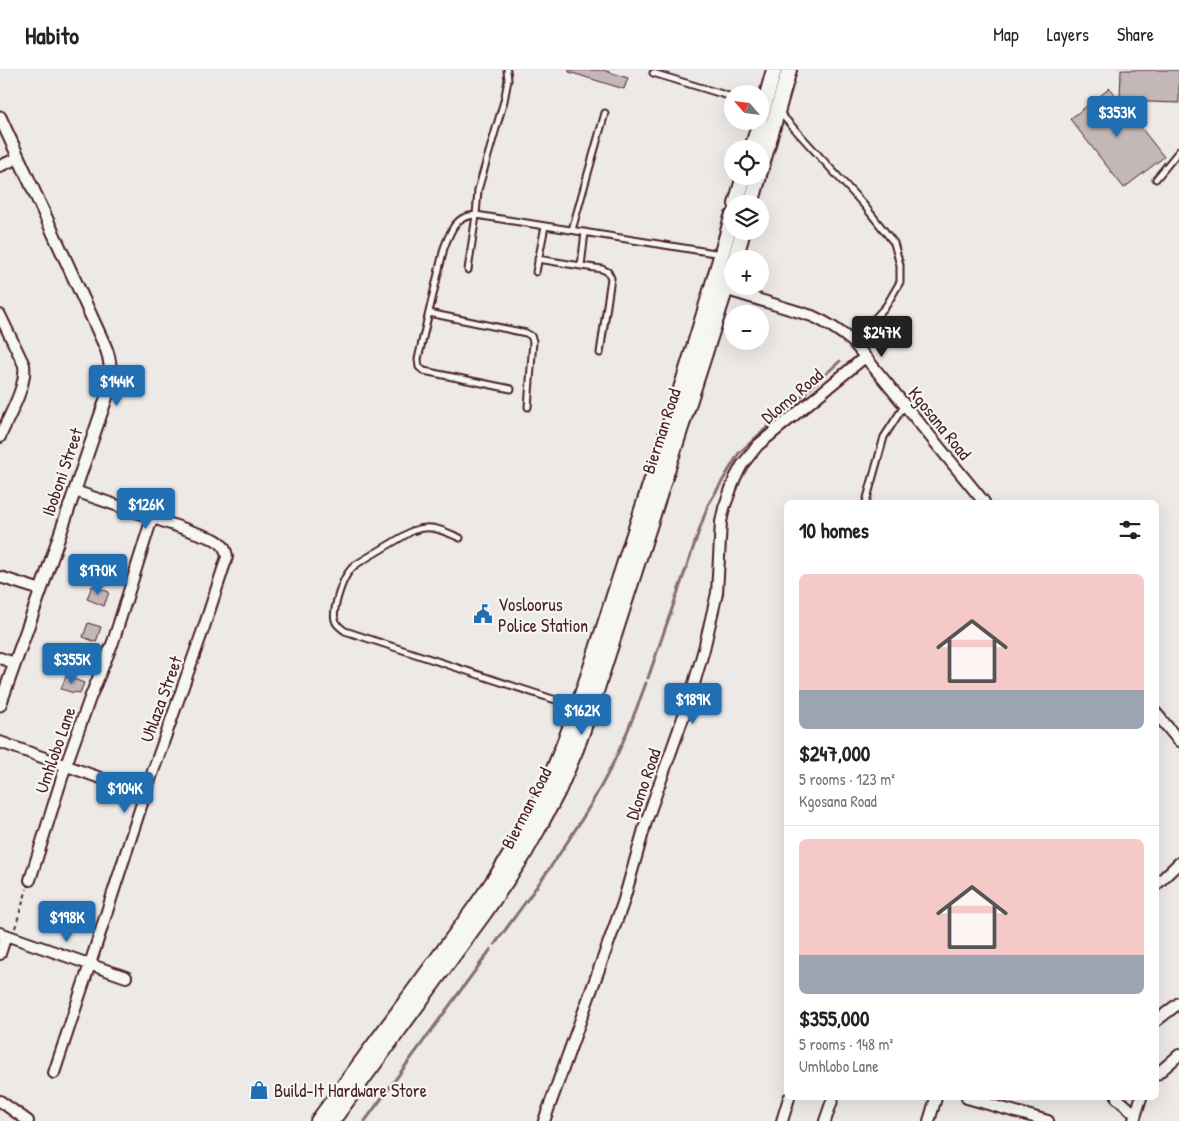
<!DOCTYPE html>
<meta charset="utf-8">
<style>
:root{--surface:#fff;--page:#f2f2f2;--text:#222;--muted:#767676;--line:#e0e0e0;--accent:#1f6fb2}
body{margin:0;font-family:"Patrick Hand",sans-serif;background:var(--page);color:var(--text);height:100vh;display:flex;flex-direction:column;font-size:19px;white-space:nowrap}
*{box-sizing:border-box;margin:0}
p{font-size:16px;color:var(--muted)}
.icon{flex:none;width:28px;height:28px;fill:none;stroke:currentColor;stroke-width:2;stroke-linecap:round;stroke-linejoin:round}
.map{position:relative;flex:1;overflow:hidden}
.drawer{position:absolute;left:784px;top:430px;width:375px;height:600px;display:flex;flex-direction:column;background:var(--surface);border-radius:8px;box-shadow:0 5px 20px #0002}
.drawer>*{flex:none}
.needle{width:32px;rotate:298deg}
.fabs{position:absolute;left:724px;top:15px;display:grid;gap:10px}
.fabs a{display:grid;place-items:center;width:45px;height:45px;border-radius:50%;background:var(--surface);box-shadow:0 5px 20px #0002;font-size:25px}
.price{position:absolute;translate:-50% -42px;padding:0 11px;border-radius:5px;background:var(--accent);color:#fff;font-size:16px;line-height:32px;filter:drop-shadow(0 1px 2px #0008)}
.price::after{content:'';position:absolute;left:50%;top:30px;width:15px;height:11px;margin-left:-8px;background:inherit;clip-path:polygon(0 0,100% 0,50% 100%)}
.price.active{background:#222;color:#fff}
ul{padding:0;list-style:none}
li{display:grid;align-content:center;gap:10px;height:265px;padding:0 15px}
li+li{border-top:1px solid var(--line)}
li span{display:grid;place-items:center;height:155px;border-radius:8px;color:#555}
li>.icon{margin-inline-start:auto}
span .icon{width:90px;height:90px;fill:#fffc;stroke-width:1}
li b{font-size:21px}
h2{display:flex;justify-content:space-between;align-items:center;height:60px;padding:0 15px;font-size:21px}
header{display:flex;align-items:center;gap:30px;box-sizing:border-box;height:70px;padding:0 25px;background:var(--surface);border-bottom:1px solid var(--line)}
header strong{font-size:24px}
nav{display:flex;gap:28px;margin-inline-start:auto;font-size:18px}
.map>svg:first-child{display:block}
</style>
<header>
<strong>Habito</strong>
<nav><a>Map</a><a>Layers</a><a>Share</a></nav>
</header>
<div class="map">
<svg width="1179" height="1051" viewBox="0 0 1179 1051">
<rect width="100%" height="100%" fill="#ece9e6"/>
<filter id="ink" filterUnits="userSpaceOnUse"><feTurbulence type="fractalNoise" baseFrequency=".02" numOctaves="2"/><feDisplacementMap in="SourceGraphic" scale="10" xChannelSelector="R" yChannelSelector="G"/><feConvolveMatrix kernelMatrix="1 2 1 2 8 2 1 2 1" color-interpolation-filters="sRGB"/></filter>
<g filter="url(#ink)">
<g fill="none" stroke-linecap="round" stroke-linejoin="round">
<!-- stream -->
<path stroke="#886e73" stroke-width="3" d="M648 608 708 435 739 383 840 291
M495 874C532 823 570 773 600 718 619 685 633 649 646 613
M365 1051 491 879"/>
</g>
<!-- building -->
<path fill="#c4b7b7" stroke="#4a1f2b" d="M569 0H603L628 8 624 19 569 2Z
M1121 0H1179V33L1120 31Z
M1110 18 1164 87 1124 118 1070 49Z
M92 516 109 522 104 536 87 529Z
M88 553 101 557 96 572 83 567Z
M66 606 84 613 80 623 75 622 74 623 61 619Z"/>
<g fill="none" stroke-linecap="round" stroke-linejoin="round">
<!-- service casing -->
<g stroke="#4a1f2b" stroke-width="9">
<path id="service" d="M507 0 508 10 504 31 478 120 476 145 721 184
M653 3 732 27
M780 43 864 135 894 173 900 195V212L886 236 853 272
M1156 109 1179 81
M572 160 605 43
M538 189 581 196 585 162
M581 196 602 199 608 202 611 208 600 283
M468 200 476 145C455 146 451 160 444 178L418 289 419 297 424 301 511 319
M536 202 545 156
M429 243 526 263 531 266 533 271 528 337
M866 432 884 367 904 336
M460 468C443 461 431 453 412 461L360 492C355 495 351 498 348 503 342 511 332 540 335 550 336 555 341 558 345 561L577 637"/>
</g>
<!-- minor casing -->
<g stroke="#4a1f2b" stroke-width="14">
<path id="minor" d="M0 96 18 88
M721 218 812 246C828 253 840 261 853 272L984 432
M0 245 24 295C27 317 8 347 0 367
M0 507 41 520
M0 588 14 593
M1156 643 1179 671
M0 672 145 724
M30 810 66 695 90 628 113 572 152 448
M1156 815 1179 793
M0 863 126 907
M0 884 6 865
M1156 951 1179 933
M54 1003 90 894 145 724 204 557 227 487C226 478 222 473 214 469L75 421
M1156 1005 1179 985
M967 1028 1048 1051
M1117 1028 1135 1044
M0 1031 28 1051
M1134 1050 1141 1028
M544 1051 623 833 646 752 689 631 704 579 717 523 721 452 724 438 735 408 742 395 758 375 865 287
M782 1051 789 1028
M825 1051 833 1028
M929 1051 936 1028"/>
</g>
<!-- tertiary casing -->
<g stroke="#4a1f2b" stroke-width="15">
<path id="tertiary" d="M0 47 105 276C112 292 111 307 108 323L41 520 0 635"/>
</g>
<!-- secondary casing -->
<g stroke="#4a1f2b" stroke-width="18">
<path id="secondary" d="M760 50 774 0
M752 79 760 51
M760 102 789 0
M736 134 744 106
M751 134 759 106
M735 189 743 161
M318 1051C358 997 398 943 438 888 473 841 508 794 535 741 572 665 595 584 621 504 660 385 699 267 732 147
M332 1051 485 842 523 786 538 759 558 721 576 679 590 640 732 199"/>
</g>
<!-- path -->
<path stroke="#4a1f2b" stroke-width="2" stroke-dasharray="4 4" stroke-linecap="butt" d="M15 858 27 819"/>
<!-- service -->
<use href="#service" stroke="#f6f6f2" stroke-width="5"/>
<!-- minor -->
<use href="#minor" stroke="#f6f6f2" stroke-width="10"/>
<!-- tertiary -->
<use href="#tertiary" stroke="#f6f6f2" stroke-width="11"/>
<!-- secondary -->
<use href="#secondary" stroke="#f6f6f2" stroke-width="14"/>
</g>
</g>
<!-- icons -->
<defs>
<g id="civic-bare" transform="scale(1.5)"><path d="M-.6-6.5H3V-4.5H.6V-3L4-1V1h2V6H-6V1h2V-1L-.6-3ZM-1.2 2.5V6h2.4V2.5Z" fill="#1f6fb2" stroke="#f6f6f2" stroke-width="2.5" paint-order="stroke"/></g>
<g id="shop-bare" transform="scale(1.5)"><path d="M-5-2.5h2.3a2.7 3.5 0 0 1 5.4 0H5L5.5 6h-11ZM-1.5-2.5h3a1.5 2.3 0 0 0-3 0Z" fill="#1f6fb2" stroke="#f6f6f2" stroke-width="2.5" paint-order="stroke"/></g>
</defs>
<g fill-rule="evenodd">
<use href="#civic-bare" x="483" y="544"/>
<use href="#shop-bare" x="259" y="1020"/>
</g>
<g text-anchor="middle" dominant-baseline="central" stroke-width="4.5" stroke-linejoin="round" paint-order="stroke">
<!-- street labels -->
<g font-size="18" fill="#4a1f2b" stroke="#f6f6f2">
<text transform="translate(792 326) rotate(-40)">Dlomo Road</text>
<text transform="translate(940 353) rotate(51)">Kgosana Road</text>
<text transform="translate(661 361) rotate(-72)">Bierman Road</text>
<text transform="translate(62 402) rotate(-71)">Iboboni Street</text>
<text transform="translate(161 629) rotate(-70)">Uhlaza Street</text>
<text transform="translate(55 680) rotate(-71)">Umhlobo Lane</text>
<text transform="translate(643 714) rotate(-71)">Dlomo Road</text>
<text transform="translate(526 738) rotate(-63)">Bierman Road</text>
</g>
<!-- poi labels -->
<g font-size="18" fill="#4a1f2b" stroke="#f6f6f2" text-anchor="start">
<text x="498" y="534">Vosloorus<tspan x="498" dy="21">Police Station</tspan></text>
<text x="274" y="1020">Build-It Hardware Store</text>
</g>
</g>
</svg>
<div class="fabs">
<a><svg class="needle" viewBox="-14 -14 28 28"><path d="M0-13l5 13h-10z" fill="#e53935"/><path d="M0 13l5-13h-10z" fill="#767676"/></svg></a>
<a><svg class="icon" aria-label="locate" viewBox="0 0 24 24"><circle cx="12" cy="12" r="6"/><path d="M12 2v4M12 18v4M2 12h4M18 12h4"/></svg></a>
<a><svg class="icon" aria-label="layers" viewBox="0 0 24 24"><path d="M12 4l9 5-9 5-9-5zM3 14l9 5 9-5"/></svg></a>
<a>+</a>
<a>−</a>
</div>
<b class="price" style="left:1117px;top:68px">$353K</b>
<b class="price active" style="left:882px;top:288px">$247K</b>
<b class="price" style="left:117px;top:337px">$144K</b>
<b class="price" style="left:146px;top:460px">$126K</b>
<b class="price" style="left:98px;top:526px">$170K</b>
<b class="price" style="left:72px;top:615px">$355K</b>
<b class="price" style="left:693px;top:655px">$189K</b>
<b class="price" style="left:582px;top:666px">$162K</b>
<b class="price" style="left:125px;top:744px">$104K</b>
<b class="price" style="left:67px;top:873px">$198K</b>
<section class="drawer">
<h2>10 homes<svg class="icon" aria-label="filters" viewBox="0 0 24 24"><path d="M4 7h16M4 17h16"/><circle cx="9" cy="7" r="2"/><circle cx="15" cy="17" r="2"/></svg></h2>
<ul>
<li><span style="background:linear-gradient(#f6c9c9 75%,#9aa5b1 0)"><svg class="icon" aria-label="home" viewBox="0 0 24 24"><path d="M3 11l9-7 9 7M6 9v11h12V9"/></svg></span><div><b>$247,000</b><p>5 rooms · 123 m²</p><p>Kgosana Road</p></div></li>
<li><span style="background:linear-gradient(#f6c9c9 75%,#9aa5b1 0)"><svg class="icon" aria-label="home" viewBox="0 0 24 24"><path d="M3 11l9-7 9 7M6 9v11h12V9"/></svg></span><div><b>$355,000</b><p>5 rooms · 148 m²</p><p>Umhlobo Lane</p></div></li>
</ul>
</section>
</div>
